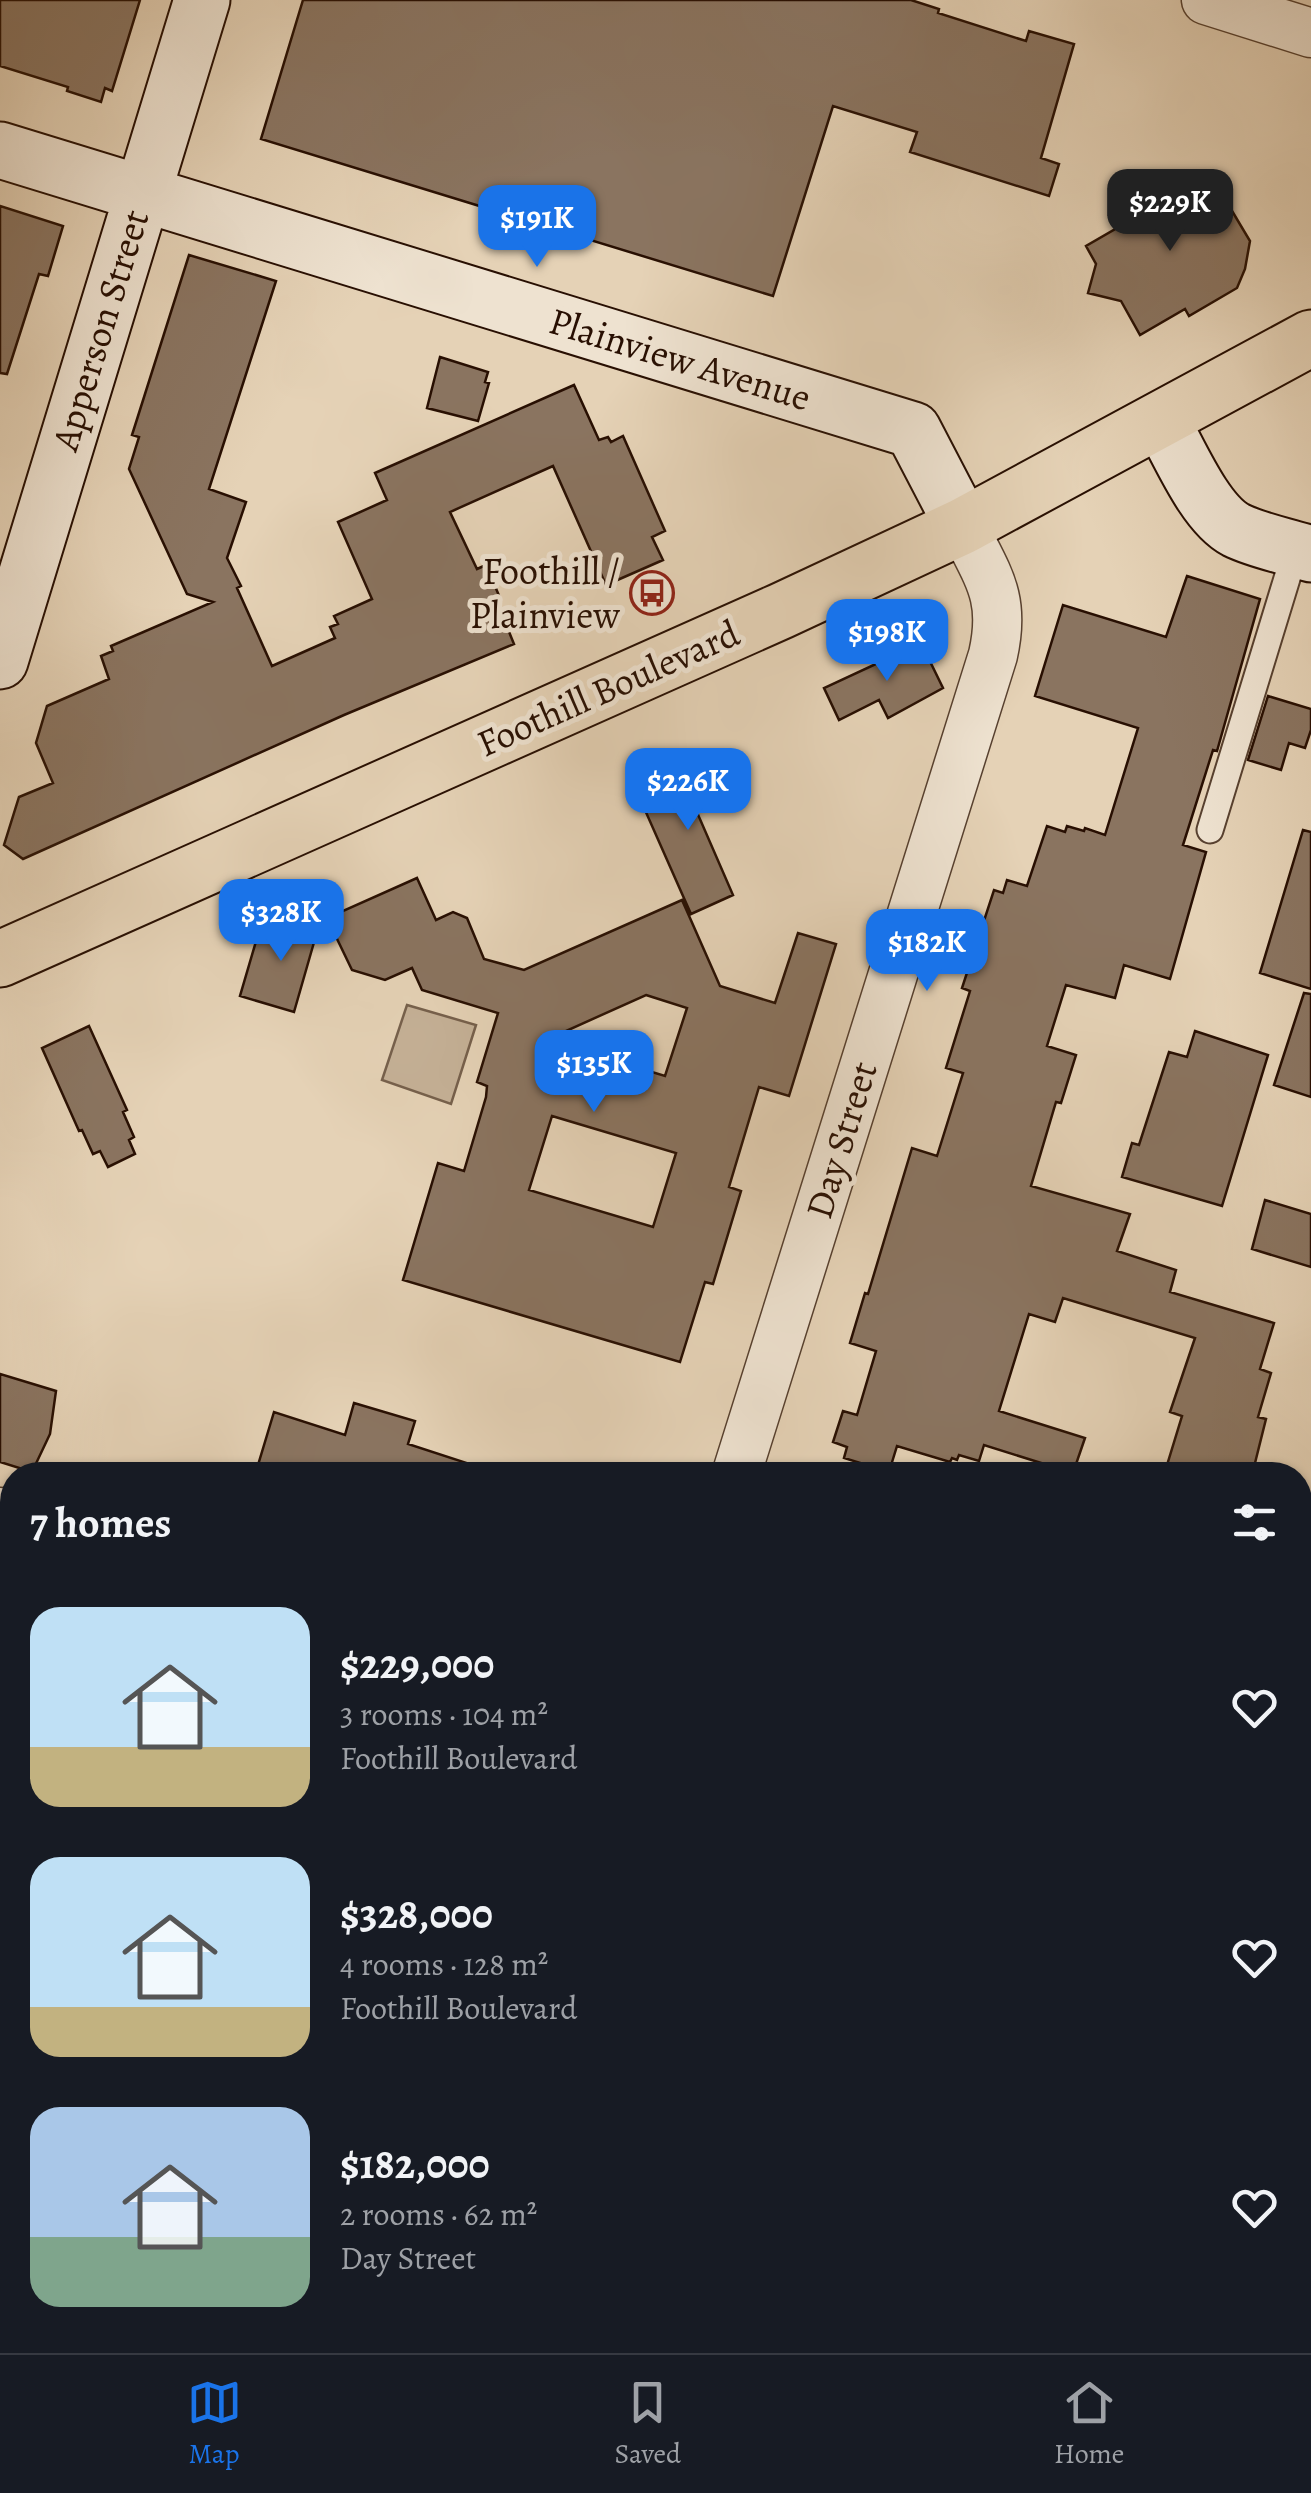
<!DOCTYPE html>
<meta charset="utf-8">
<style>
:root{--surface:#171b24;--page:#20242c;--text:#f1f3f6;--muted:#9ea1a6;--line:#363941;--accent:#1a73e8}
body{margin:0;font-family:Alegreya,serif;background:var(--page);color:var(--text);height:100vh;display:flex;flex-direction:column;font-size:38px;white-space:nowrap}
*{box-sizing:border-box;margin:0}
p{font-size:32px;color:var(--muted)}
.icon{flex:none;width:55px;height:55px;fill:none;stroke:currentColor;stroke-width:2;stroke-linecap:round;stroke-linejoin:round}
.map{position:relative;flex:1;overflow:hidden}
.panel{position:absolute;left:0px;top:1462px;width:1312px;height:892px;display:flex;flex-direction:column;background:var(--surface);border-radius:40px 40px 0 0;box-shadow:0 2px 8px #0004}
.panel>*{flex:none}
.price{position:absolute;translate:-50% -85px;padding:0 22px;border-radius:20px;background:var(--accent);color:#fff;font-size:32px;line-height:65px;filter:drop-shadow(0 2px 5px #0008)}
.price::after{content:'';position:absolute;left:50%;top:60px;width:30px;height:22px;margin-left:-15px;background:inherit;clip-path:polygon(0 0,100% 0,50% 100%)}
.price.selected{background:#222;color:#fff}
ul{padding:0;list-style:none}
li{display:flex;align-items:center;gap:30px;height:250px;padding:0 30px}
li span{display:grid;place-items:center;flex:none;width:280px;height:200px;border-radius:30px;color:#555}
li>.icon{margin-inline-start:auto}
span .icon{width:120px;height:120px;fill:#fffc;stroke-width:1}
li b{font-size:42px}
h2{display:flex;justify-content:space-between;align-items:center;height:120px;padding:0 30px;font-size:42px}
.dock{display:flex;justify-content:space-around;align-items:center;height:140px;border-top:2px solid var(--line);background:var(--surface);font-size:28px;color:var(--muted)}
.dock a{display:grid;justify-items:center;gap:5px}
.dock .selected{color:var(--accent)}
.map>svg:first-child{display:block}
</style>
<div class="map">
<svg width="1311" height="2353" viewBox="0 0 1311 2353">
<rect width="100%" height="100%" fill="#e5d2b6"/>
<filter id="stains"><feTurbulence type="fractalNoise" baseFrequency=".002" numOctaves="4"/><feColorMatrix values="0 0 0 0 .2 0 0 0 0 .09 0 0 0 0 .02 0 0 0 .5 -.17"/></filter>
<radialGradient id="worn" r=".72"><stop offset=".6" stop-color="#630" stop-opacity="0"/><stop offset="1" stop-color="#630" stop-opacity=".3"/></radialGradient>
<!-- green -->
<path fill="#c5b197" stroke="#76604c" stroke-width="2.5" d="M407 1005 476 1025 451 1104 382 1080Z"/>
<!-- building -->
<path fill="#8a7460" stroke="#280f02" stroke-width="2.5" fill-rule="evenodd" d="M0 0H140L112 91 105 88 101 102 67 91 68 87 0 66Z
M303 0H911L939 9 938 13 1026 41 1029 31 1074 44 1041 158 1059 164 1049 196 910 152 917 132 833 106 773 296 261 139Z
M1181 174 1194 197 1216 184 1250 241 1245 269 1237 288 1189 316 1185 309 1140 335 1121 301 1088 293 1096 264 1086 246 1129 221 1110 215Z
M0 206 63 226 48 276 39 274 7 374 0 373Z
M189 255 276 281 209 489 246 502 227 558 241 586 237 588 272 666 335 638 330 627 338 624 334 616 372 599 338 522 387 500 375 473 574 385 599 440 608 437 611 442 623 436 665 531 652 537 663 560 606 585 553 466 450 512 477 569 486 565 500 598 496 600 514 644 344 715 23 859 4 845 19 797 53 783 36 743 47 706 109 679 101 656 113 651 111 646 213 602 187 594 129 469 139 437 132 435Z
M440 357 488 372 485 382 489 383 478 421 427 408Z
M1187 576 1260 599 1217 751 1213 750 1183 845 1206 852 1170 979 1124 965 1115 998 1066 985 1047 1046 1076 1055 1061 1103 1056 1102 1031 1186 1130 1214 1117 1251 1176 1270 1170 1292 1274 1323 1260 1369 1271 1373 1258 1417 1266 1419 1252 1475H1164L1182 1416 1170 1412 1195 1338 1063 1298 1055 1322 1029 1314 999 1411 1085 1438 1073 1473 984 1445 979 1461 959 1455 957 1460 952 1458 950 1462 897 1446 889 1472 844 1458 847 1447 833 1442 843 1411 857 1415 876 1351 850 1343 865 1293 868 1294 912 1148 937 1156 963 1073 946 1068 970 991 962 988 994 890 1003 893 1007 880 1027 886 1047 826 1065 832 1067 826 1084 831 1085 828 1105 835 1138 728 1035 696 1063 605 1166 637Z
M921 643 943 688 888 718 879 700 839 720 824 688Z
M1268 696 1311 709V730L1305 748 1289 743 1281 770 1248 760Z
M709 760 726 797 696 810 733 895 691 914 637 792Z
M1303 830 1311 832V989L1260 973Z
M417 878 436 920 453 912 467 918 484 959 524 970 682 900 720 986 775 1003 798 933 836 944 789 1096 759 1087 729 1187 741 1191 713 1284 705 1282 680 1362 403 1280 438 1163 464 1171 486 1097 487 1086 477 1082 498 1013 422 990 412 968 385 980 352 970 327 918ZM646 995 687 1008 665 1076 546 1040ZM552 1116 676 1153 653 1227 529 1190Z
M323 911 294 1012 240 996 257 938Z
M1304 993 1311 994V1097L1274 1085Z
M89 1026 127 1110 123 1112 134 1137 129 1140 135 1154 108 1167 100 1151 93 1154 82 1130 79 1131 42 1048Z
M1195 1031 1268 1055 1222 1206 1122 1177 1132 1143 1139 1145 1169 1052 1187 1057Z
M1265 1200 1311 1214V1267L1252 1249Z
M0 1374 56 1391 50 1434 32 1472 0 1462Z
M354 1403 415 1421 408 1444 482 1468 481 1475H255L274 1412 345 1435Z"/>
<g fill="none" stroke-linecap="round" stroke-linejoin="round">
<!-- lane casing -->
<g stroke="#57402f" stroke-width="29">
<path id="lane" d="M1210 830 1296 549"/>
</g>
<!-- street casing -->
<g stroke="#57402f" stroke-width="51">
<path id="street" d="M1206 0 1311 33
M738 1469 993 655C1006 597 988 577 963 526
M0 1512 12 1516
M1300 1557 1311 1522
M0 1795 12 1799
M1300 1909 1311 1912
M0 2327 12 2331
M47 2342 80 2353
M329 2353 332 2342
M1039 2353 1043 2342"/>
</g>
<!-- secondary casing -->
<g stroke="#280f02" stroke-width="59">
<path id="secondary" d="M0 150 913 430 963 526
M1161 420C1179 451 1204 513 1236 530 1258 541 1287 546 1311 554
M0 661 202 0"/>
</g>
<!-- primary casing -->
<g stroke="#280f02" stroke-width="59">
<path id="primary" d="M0 959 781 611 963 526 1311 338"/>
</g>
<!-- lane -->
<use href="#lane" stroke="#eee2d0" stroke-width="25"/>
<!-- street -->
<use href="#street" stroke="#eee2d0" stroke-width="48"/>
<!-- secondary -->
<use href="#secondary" stroke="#eee2d0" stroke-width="55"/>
<!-- primary -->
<use href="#primary" stroke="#e5d2b6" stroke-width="55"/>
</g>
<!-- icons -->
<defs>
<g id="bus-ring" transform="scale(2.25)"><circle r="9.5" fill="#eee2d0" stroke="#8f2418" stroke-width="1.5"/><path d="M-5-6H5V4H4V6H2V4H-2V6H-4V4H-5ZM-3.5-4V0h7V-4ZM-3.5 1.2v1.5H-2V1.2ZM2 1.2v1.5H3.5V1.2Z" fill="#8f2418"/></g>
</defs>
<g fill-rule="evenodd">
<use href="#bus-ring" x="652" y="593"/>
</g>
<g text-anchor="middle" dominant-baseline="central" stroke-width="10" stroke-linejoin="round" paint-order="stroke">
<!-- street labels -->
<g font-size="38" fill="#280f02" stroke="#eee2d0">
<text transform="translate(100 330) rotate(-73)">Apperson Street</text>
<text transform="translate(680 359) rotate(17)">Plainview Avenue</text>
<text transform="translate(608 688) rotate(-24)">Foothill Boulevard</text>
<text transform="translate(841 1140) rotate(-73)">Day Street</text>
</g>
<!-- poi labels -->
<g font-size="38" fill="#280f02" stroke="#eee2d0" text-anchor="end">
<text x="620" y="571">Foothill /<tspan x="620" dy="44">Plainview</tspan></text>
</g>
</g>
<rect width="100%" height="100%" filter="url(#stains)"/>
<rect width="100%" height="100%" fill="url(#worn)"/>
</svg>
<b class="price selected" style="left:1170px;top:254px">$229K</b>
<b class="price" style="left:537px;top:270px">$191K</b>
<b class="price" style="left:887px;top:684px">$198K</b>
<b class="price" style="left:688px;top:833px">$226K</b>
<b class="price" style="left:281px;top:964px">$328K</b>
<b class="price" style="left:927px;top:994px">$182K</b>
<b class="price" style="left:594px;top:1115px">$135K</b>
<section class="panel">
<h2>7 homes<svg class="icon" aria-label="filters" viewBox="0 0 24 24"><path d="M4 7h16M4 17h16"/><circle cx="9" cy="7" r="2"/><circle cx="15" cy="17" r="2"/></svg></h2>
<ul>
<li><span style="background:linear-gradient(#bfe0f5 70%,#c2b280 0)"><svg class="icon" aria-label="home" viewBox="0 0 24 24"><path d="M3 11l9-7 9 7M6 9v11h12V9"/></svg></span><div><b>$229,000</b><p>3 rooms · 104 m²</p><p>Foothill Boulevard</p></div><svg class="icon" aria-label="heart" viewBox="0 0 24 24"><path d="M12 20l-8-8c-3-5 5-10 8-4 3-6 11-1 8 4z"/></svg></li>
<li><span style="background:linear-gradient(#bfe0f5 75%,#c2b280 0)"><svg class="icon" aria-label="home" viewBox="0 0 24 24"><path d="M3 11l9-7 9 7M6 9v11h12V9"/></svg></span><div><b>$328,000</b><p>4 rooms · 128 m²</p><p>Foothill Boulevard</p></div><svg class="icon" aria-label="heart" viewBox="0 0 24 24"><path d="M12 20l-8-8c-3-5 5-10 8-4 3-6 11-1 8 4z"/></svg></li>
<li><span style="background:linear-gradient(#a9c7e8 65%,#7fa58c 0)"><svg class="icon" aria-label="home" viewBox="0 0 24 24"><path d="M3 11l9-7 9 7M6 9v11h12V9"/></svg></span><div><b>$182,000</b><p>2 rooms · 62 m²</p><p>Day Street</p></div><svg class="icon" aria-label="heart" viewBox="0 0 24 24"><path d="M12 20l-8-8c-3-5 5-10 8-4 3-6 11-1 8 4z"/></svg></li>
</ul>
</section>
</div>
<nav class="dock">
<a class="selected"><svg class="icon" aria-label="map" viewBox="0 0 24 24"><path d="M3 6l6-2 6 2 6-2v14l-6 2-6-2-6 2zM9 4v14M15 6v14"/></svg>Map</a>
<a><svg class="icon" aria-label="saved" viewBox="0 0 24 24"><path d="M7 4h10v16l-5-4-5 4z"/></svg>Saved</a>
<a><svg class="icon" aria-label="home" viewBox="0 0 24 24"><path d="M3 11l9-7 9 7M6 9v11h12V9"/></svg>Home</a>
</nav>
